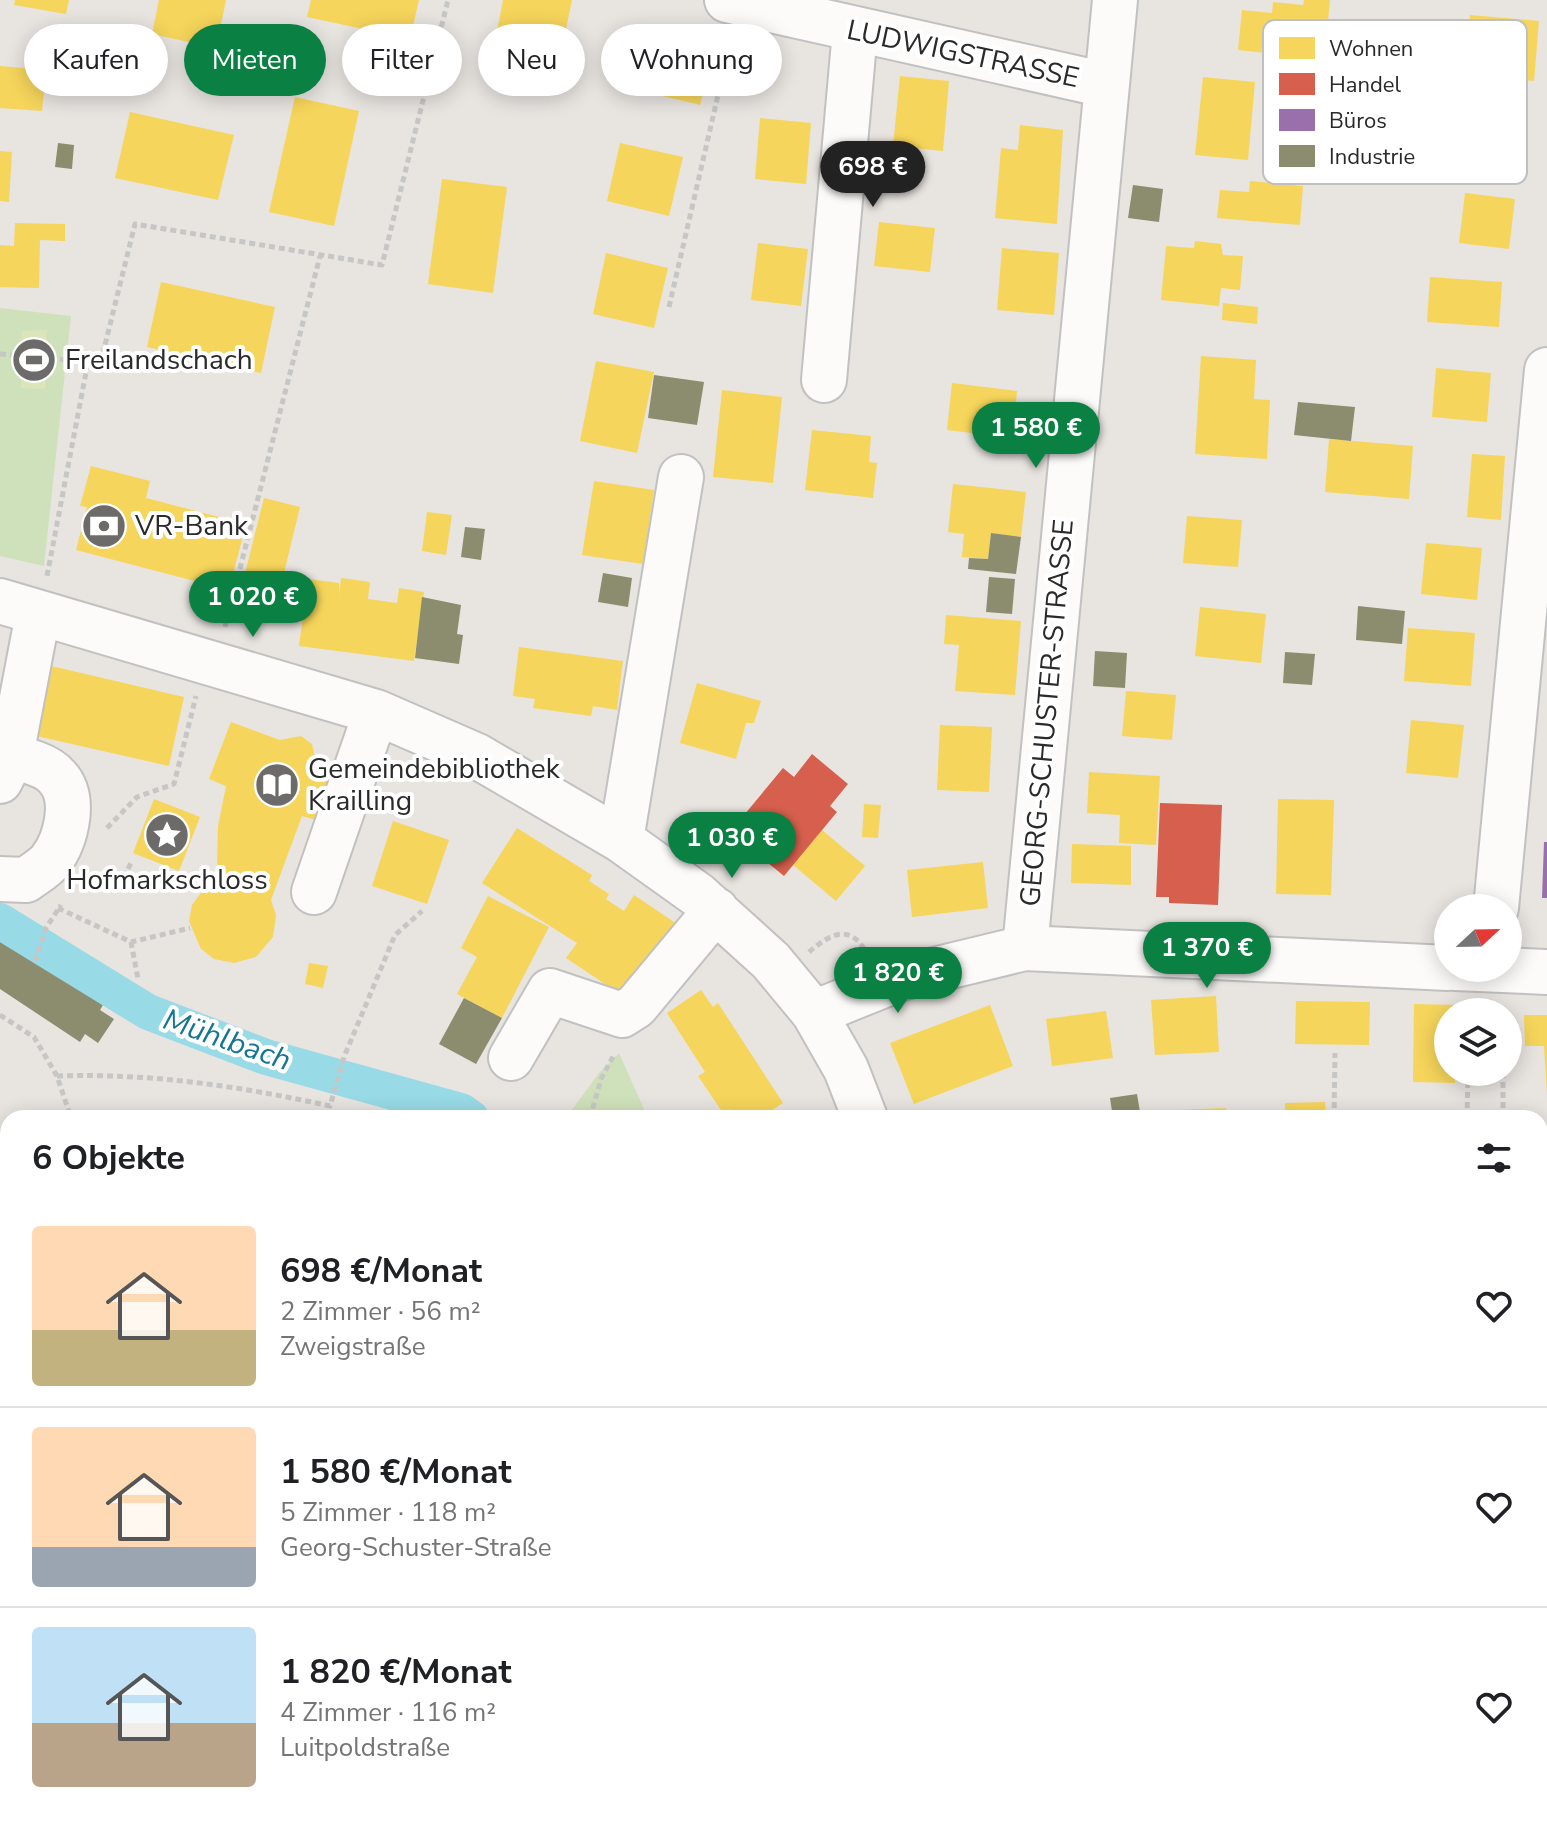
<!DOCTYPE html>
<html lang="de">
<meta charset="utf-8">
<style>
:root{--surface:#fff;--page:#f2f2f2;--text:#202124;--muted:#757577;--line:#e0e0e0;--accent:#0b8043}
body{margin:0;font-family:"Nunito Sans",sans-serif;background:var(--page);color:var(--text);height:100vh;display:flex;flex-direction:column;font-size:30px;white-space:nowrap}
*{box-sizing:border-box;margin:0}
p{font-size:26px;color:var(--muted)}
.icon{flex:none;width:44px;height:44px;fill:none;stroke:currentColor;stroke-width:2;stroke-linecap:round;stroke-linejoin:round}
.map{position:relative;flex:1;overflow:hidden}
.side{position:absolute;left:0px;top:1110px;width:1548px;height:714px;display:flex;flex-direction:column;background:var(--surface);border-radius:24px 24px 0 0;box-shadow:0 4px 20px #0003}
.side>*{flex:none}
.banner{position:absolute;left:24px;top:24px;width:800px;height:72px;display:flex;gap:16px}
.needle{width:52px;rotate:68deg}
.controls{position:absolute;left:1434px;top:894px;display:grid;gap:16px}
.controls a{display:grid;place-items:center;width:88px;height:88px;border-radius:50%;background:var(--surface);box-shadow:0 4px 20px #0003;font-size:40px}
.price{position:absolute;translate:-50% -68px;padding:0 18px;border-radius:28px;background:var(--accent);color:#fff;font-size:26px;line-height:52px;filter:drop-shadow(0 2px 4px #0008)}
.price::after{content:'';position:absolute;left:50%;top:48px;width:24px;height:18px;margin-left:-12px;background:inherit;clip-path:polygon(0 0,100% 0,50% 100%)}
.price.on{background:#222;color:#fff}
ul{padding:0;list-style:none}
li{display:flex;align-items:center;gap:24px;height:200px;padding:0 32px}
li+li{border-top:2px solid var(--line)}
li span{display:grid;place-items:center;flex:none;width:224px;height:160px;border-radius:8px;color:#555}
li>.icon{margin-inline-start:auto}
span .icon{width:96px;height:96px;fill:#fffc;stroke-width:1}
li b{font-size:34px}
h2{display:flex;justify-content:space-between;align-items:center;height:96px;padding:0 32px;font-size:34px}
.chip{padding:0 28px;border-radius:36px;background:var(--surface);box-shadow:0 4px 20px #0003;font-size:28px;line-height:72px}
.chip.on{background:var(--accent);color:#fff}
.map>svg:first-child{display:block}
</style>
<div class="map">
<svg width="1547" height="1823" viewBox="0 0 1547 1823">
<rect width="100%" height="100%" fill="#e8e4e0"/>
<!-- green -->
<path fill="#cfe1bb" d="M0 308 71 316 44 566 0 556Z
M619 1053 648 1118H566L599 1073Z"/>
<!-- pitch -->
<path fill="#dae5b9" d="M47 330 45 389 21 388 22 331Z"/>
<!-- homes -->
<path fill="#f6d55c" d="M15 0H69L66 14 14 5Z
M159 0H226L216 48 152 34Z
M311 0H419L410 39 307 17Z
M503 0H572L562 48 554 46 546 86 513 79 520 47 495 42Z
M1304 0H1330L1325 53 1267 47 1266 53 1238 50 1242 10 1272 13 1273 2 1303 5Z
M1470 15 1539 21 1534 81 1464 74Z
M652 29 715 44 700 105 638 90Z
M0 66 46 70 42 111 0 108Z
M900 76 949 81 943 151 893 146Z
M1203 77 1255 82 1248 160 1195 155Z
M295 97 359 111 334 226 269 212Z
M130 112 234 135 218 200 115 178Z
M760 118 811 123 806 184 755 179Z
M1020 125 1063 130 1057 224 995 218 1001 148 1018 150Z
M620 143 683 157 669 216 607 201Z
M0 151 12 152 9 202 0 201Z
M442 179 507 187 493 293 428 284Z
M1250 181 1303 186 1300 225 1217 218 1220 190 1249 192Z
M1465 193 1515 199 1509 249 1459 243Z
M879 222 935 228 930 272 874 266Z
M15 223 65 224V241L40 240 39 288 0 287V245L14 246Z
M1195 241 1221 244 1223 255 1243 256 1240 290 1221 288 1219 306 1161 300 1166 246 1194 248Z
M758 243 808 249 801 306 751 300Z
M1002 248 1059 253 1054 315 997 310Z
M606 253 668 268 654 328 593 314Z
M1430 277 1502 282 1499 327 1427 322Z
M161 282 275 307 261 373 147 347Z
M1223 303 1258 307 1257 324 1222 320Z
M1201 356 1256 360 1254 399 1270 400 1267 459 1195 454Z
M596 361 654 372 637 453 580 441Z
M1436 368 1491 373 1487 422 1432 417Z
M952 383 1017 391 1013 438 947 430Z
M722 390 782 397 773 483 713 477Z
M812 430 871 436 869 462 877 463 873 498 805 490Z
M1329 439 1413 446 1409 499 1325 492Z
M1472 454 1505 456 1501 520 1467 517Z
M91 466 150 481 146 498 246 524 229 590 76 550 87 507 80 506Z
M594 481 654 490 643 564 582 555Z
M953 484 1026 492 1021 537 991 533 988 559 962 557 964 534 948 532Z
M264 498 300 507 273 618 236 609Z
M427 512 452 515 446 555 422 551Z
M1187 516 1242 520 1238 567 1183 563Z
M1426 543 1482 548 1477 600 1421 594Z
M341 578 370 582 368 599 397 603 399 588 424 592 414 661 299 646 308 579 339 583V595Z
M1200 607 1266 614 1261 663 1195 656Z
M946 615 1021 621 1015 695 955 691 959 645 944 644Z
M1408 628 1475 633 1471 686 1404 681Z
M519 647 623 661 617 710 593 706 591 716 533 708 535 699 513 696Z
M47 665 184 697 169 766 32 735Z
M697 683 761 701 754 723H746L736 759 680 743Z
M1126 691 1176 695 1172 740 1122 736Z
M1411 720 1464 725 1458 778 1406 773Z
M231 722 280 740 301 736 312 744 315 757 343 766 323 822 302 816 271 900 276 915 273 937 256 957 234 963 214 959 201 949 189 921 192 905 217 871 218 826 226 786 209 779Z
M940 725 992 727 989 792 937 790Z
M1089 772 1160 776 1156 845 1119 843 1120 815 1087 813Z
M154 799 200 817 179 871 133 853Z
M1278 799 1334 800 1331 895 1276 894Z
M864 804 881 805 878 838 862 837Z
M393 821 449 840 427 904 372 886Z
M517 828 592 875 589 881 609 894 606 899 624 911 634 895 680 926 623 996 566 958 577 943 482 883Z
M822 830 865 866 836 901 793 865Z
M1072 844 1131 846V885L1071 883Z
M983 862 988 908 912 917 907 870Z
M488 896 549 927 502 1018 457 994 477 957 461 948Z
M309 963 328 966 323 988 305 984Z
M701 990 713 1007 718 1003 783 1103 760 1118H735L730 1109 723 1113 698 1076 705 1072 667 1013Z
M1216 996 1219 1052 1155 1055 1151 1000Z
M1296 1001 1370 1002 1369 1045 1295 1044Z
M1414 1004 1457 1005V1012H1448V1072H1455V1083L1413 1082Z
M990 1005 1013 1066 914 1104 890 1043Z
M1106 1011 1113 1058 1052 1066 1046 1019Z
M1524 1015H1547V1094L1544 1046H1525Z
M1325 1102 1326 1118H1285V1103Z
M1226 1108 1227 1118H1174V1110Z
M0 1180 8 1194V1269L4 1271 0 1264Z
M1540 1263 1547 1280V1309L1540 1312Z
M1540 1603 1547 1605V1659L1540 1657Z
M1540 1797 1547 1803V1823H1406L1399 1816H1540Z
M86 1816H144L142 1823H84Z
M594 1816H631L625 1823H603Z"/>
<!-- shops -->
<path fill="#d6604d" d="M812 754 848 784 830 806 837 812 784 876 730 832 783 768 794 777Z
M1160 803 1222 805 1218 905 1169 903V897H1156Z"/>
<!-- offices -->
<path fill="#9970ab" d="M1544 842H1547V898H1542Z"/>
<!-- industry -->
<path fill="#8c8c6e" d="M58 143 74 145 72 169 55 167Z
M1133 185 1163 189 1159 222 1128 218Z
M654 375 704 382 697 425 648 418Z
M1298 402 1355 407 1351 441 1294 435Z
M465 527 485 529 481 560 461 557Z
M991 533 1021 537 1016 574 968 569 969 558 988 559Z
M603 573 632 578 628 607 598 602Z
M989 577 1015 579 1012 614 986 612Z
M422 597 461 605 457 634 463 635 459 664 415 658Z
M1358 606 1405 611 1402 644 1356 640Z
M1095 651 1127 653 1125 688 1093 686Z
M1285 652 1315 654 1312 685 1283 683Z
M0 937 103 1005 100 1010 114 1019 98 1043 85 1034 80 1042 0 989Z
M464 998 502 1018 476 1064 439 1044Z
M1137 1094 1141 1118H1113L1110 1098Z
M1122 1816H1156L1159 1823H1125Z"/>
<g fill="none" stroke-linecap="round" stroke-linejoin="round">
<!-- stream -->
<path stroke="#98dae5" stroke-width="10" d="M0 1379H8"/>
<!-- canal -->
<path stroke="#98dae5" stroke-width="36" d="M0 921 148 1012 266 1057 461 1111 471 1118"/>
<!-- river -->
<path stroke="#98dae5" stroke-width="60" d="M0 1337 8 1342"/>
<!-- minor casing -->
<g stroke="#c2c1c1" stroke-width="48">
<path id="minor" d="M727 0 1106 85
M824 380 855 31
M0 601 376 712 477 756 621 840 698 895 771 961 814 1013 846 1069 865 1118
M0 781 10 761 38 614
M621 840 681 477
M0 879 26 880C34 874 45 868 51 860 66 840 77 798 57 777 47 765 26 760 11 757
M314 892 376 712
M1496 908 1547 370
M1025 948 1115 0
M1455 968 1547 972
M814 1013 901 978 1025 948 1448 968
M511 1058 550 991 622 1015 636 1006 716 910
M1540 1345 1547 1343
M1540 1554 1547 1556
M0 1626 8 1606
M1218 1816 1226 1823
M199 1823 204 1816"/>
</g>
<!-- major casing -->
<g stroke="#c4c3c1" stroke-width="48">
<path id="major" d="M0 1487 8 1491
M416 1816 423 1823"/>
</g>
<!-- path -->
<path stroke="#c6c6c5" stroke-width="5" stroke-dasharray="6 4" stroke-linecap="butt" d="M669 307 731 39
M0 354 88 362 47 576
M88 362 101 361 135 224 382 265 448 0
M225 627 320 256
M107 828 137 797 174 784 196 696
M85 878 108 882 123 879 132 861
M58 908 131 942 190 928
M131 942 138 979
M809 952C831 933 851 923 867 954
M35 961 46 928 61 905
M0 1015 34 1037 57 1076 71 1118
M57 1076C151 1073 239 1086 330 1106L344 1057 395 935 422 911
M590 1118 601 1079 615 1053
M1334 1118 1335 1053
M1467 1118 1468 1072
M1503 1118V1072
M0 1155 8 1169
M1540 1192 1547 1208"/>
<!-- minor -->
<use href="#minor" stroke="#fcfbfa" stroke-width="44"/>
<!-- major -->
<use href="#major" stroke="#e5dfd4" stroke-width="44"/>
</g>
<!-- icons -->
<defs>
<g id="stadium-disc" transform="scale(2.3)"><circle r="9.5" fill="#6c6b6a" stroke="#fff"/><path d="M0-5a6.5 5 0 1 0 0 10a6.5 5 0 1 0 0-10ZM-3.5-1.8h7v3.6h-7Z" fill="#fff"/></g>
<g id="bank-disc" transform="scale(2.3)"><circle r="9.5" fill="#6c6b6a" stroke="#fff"/><path d="M-6-4H6V4H-6ZM0-2.3a2.3 2.3 0 1 0 0 4.6a2.3 2.3 0 1 0 0-4.6Z" fill="#fff"/></g>
<g id="library-disc" transform="scale(2.3)"><circle r="9.5" fill="#6c6b6a" stroke="#fff"/><path d="M-6-4Q-3-5.5-.7-3.5V5Q-3 3-6 4ZM6-4Q3-5.5 .7-3.5V5Q3 3 6 4Z" fill="#fff"/></g>
<g id="sight-disc" transform="scale(2.3)"><circle r="9.5" fill="#6c6b6a" stroke="#fff"/><path d="M0-6L1.8-2.2L6-1.7L2.9 1.2L3.7 5.4L0 3.3L-3.7 5.4L-2.9 1.2L-6-1.7L-1.8-2.2Z" fill="#fff"/></g>
</defs>
<g fill-rule="evenodd">
<use href="#stadium-disc" x="34" y="360"/>
<use href="#bank-disc" x="104" y="526"/>
<use href="#library-disc" x="277" y="785"/>
<use href="#sight-disc" x="167" y="835"/>
</g>
<g text-anchor="middle" dominant-baseline="central" stroke-width="8" stroke-linejoin="round" paint-order="stroke">
<!-- street labels -->
<g font-size="28" fill="#2a2a2a" stroke="#fff">
<text transform="translate(963 54) rotate(12)">LUDWIGSTRASSE</text>
<text transform="translate(1047 713) rotate(-85)">GEORG-SCHUSTER-STRASSE</text>
</g>
<!-- poi labels -->
<g font-size="28" fill="#2a2a2a" stroke="#fff" text-anchor="start">
<text x="65" y="360">Freilandschach</text>
<text x="135" y="526">VR-Bank</text>
<text x="308" y="769">Gemeindebibliothek<tspan x="308" dy="32">Krailling</tspan></text>
<text x="167" y="880" text-anchor="middle">Hofmarkschloss</text>
</g>
<!-- water labels -->
<g font-size="30" font-style="italic" fill="#157693" stroke="#fff">
<text transform="translate(227 1040) rotate(19)">Mühlbach</text>
</g>
</g>
<!-- legend -->
<rect x="1263" y="20" width="264" height="164" rx="12" fill="#fff" stroke="#bfbfbf" stroke-width="2"/>
<rect x="1279" y="37" width="36" height="22" fill="#f6d55c"/>
<rect x="1279" y="73" width="36" height="22" fill="#d6604d"/>
<rect x="1279" y="109" width="36" height="22" fill="#9970ab"/>
<rect x="1279" y="145" width="36" height="22" fill="#8c8c6e"/>
<g font-size="22" fill="#2a2a2a">
<text x="1329" y="56">Wohnen</text>
<text x="1329" y="92">Handel</text>
<text x="1329" y="128">Büros</text>
<text x="1329" y="164">Industrie</text>
</g>
</svg>
<div class="controls">
<a><svg class="needle" viewBox="-14 -14 28 28"><path d="M0-13l5 13h-10z" fill="#e53935"/><path d="M0 13l5-13h-10z" fill="#757577"/></svg></a>
<a><svg class="icon" aria-label="layers" viewBox="0 0 24 24"><path d="M12 4l9 5-9 5-9-5zM3 14l9 5 9-5"/></svg></a>
</div>
<b class="price on" style="left:873px;top:209px">698 €</b>
<b class="price" style="left:1036px;top:470px">1 580 €</b>
<b class="price" style="left:253px;top:639px">1 020 €</b>
<b class="price" style="left:732px;top:880px">1 030 €</b>
<b class="price" style="left:1207px;top:990px">1 370 €</b>
<b class="price" style="left:898px;top:1015px">1 820 €</b>
<div class="banner">
<a class="chip">Kaufen</a>
<a class="chip on">Mieten</a>
<a class="chip">Filter</a>
<a class="chip">Neu</a>
<a class="chip">Wohnung</a>
</div>
<section class="side">
<h2>6 Objekte<svg class="icon" aria-label="filters" viewBox="0 0 24 24"><path d="M4 7h16M4 17h16"/><circle cx="9" cy="7" r="2"/><circle cx="15" cy="17" r="2"/></svg></h2>
<ul>
<li><span style="background:linear-gradient(#ffd9b3 65%,#c2b280 0)"><svg class="icon" aria-label="home" viewBox="0 0 24 24"><path d="M3 11l9-7 9 7M6 9v11h12V9"/></svg></span><div><b>698 €/Monat</b><p>2 Zimmer · 56 m²</p><p>Zweigstraße</p></div><svg class="icon" aria-label="heart" viewBox="0 0 24 24"><path d="M12 20l-8-8c-3-5 5-10 8-4 3-6 11-1 8 4z"/></svg></li>
<li><span style="background:linear-gradient(#ffd9b3 75%,#9aa5b1 0)"><svg class="icon" aria-label="home" viewBox="0 0 24 24"><path d="M3 11l9-7 9 7M6 9v11h12V9"/></svg></span><div><b>1 580 €/Monat</b><p>5 Zimmer · 118 m²</p><p>Georg-Schuster-Straße</p></div><svg class="icon" aria-label="heart" viewBox="0 0 24 24"><path d="M12 20l-8-8c-3-5 5-10 8-4 3-6 11-1 8 4z"/></svg></li>
<li><span style="background:linear-gradient(#bfe0f5 60%,#b9a48a 0)"><svg class="icon" aria-label="home" viewBox="0 0 24 24"><path d="M3 11l9-7 9 7M6 9v11h12V9"/></svg></span><div><b>1 820 €/Monat</b><p>4 Zimmer · 116 m²</p><p>Luitpoldstraße</p></div><svg class="icon" aria-label="heart" viewBox="0 0 24 24"><path d="M12 20l-8-8c-3-5 5-10 8-4 3-6 11-1 8 4z"/></svg></li>
</ul>
</section>
</div>
